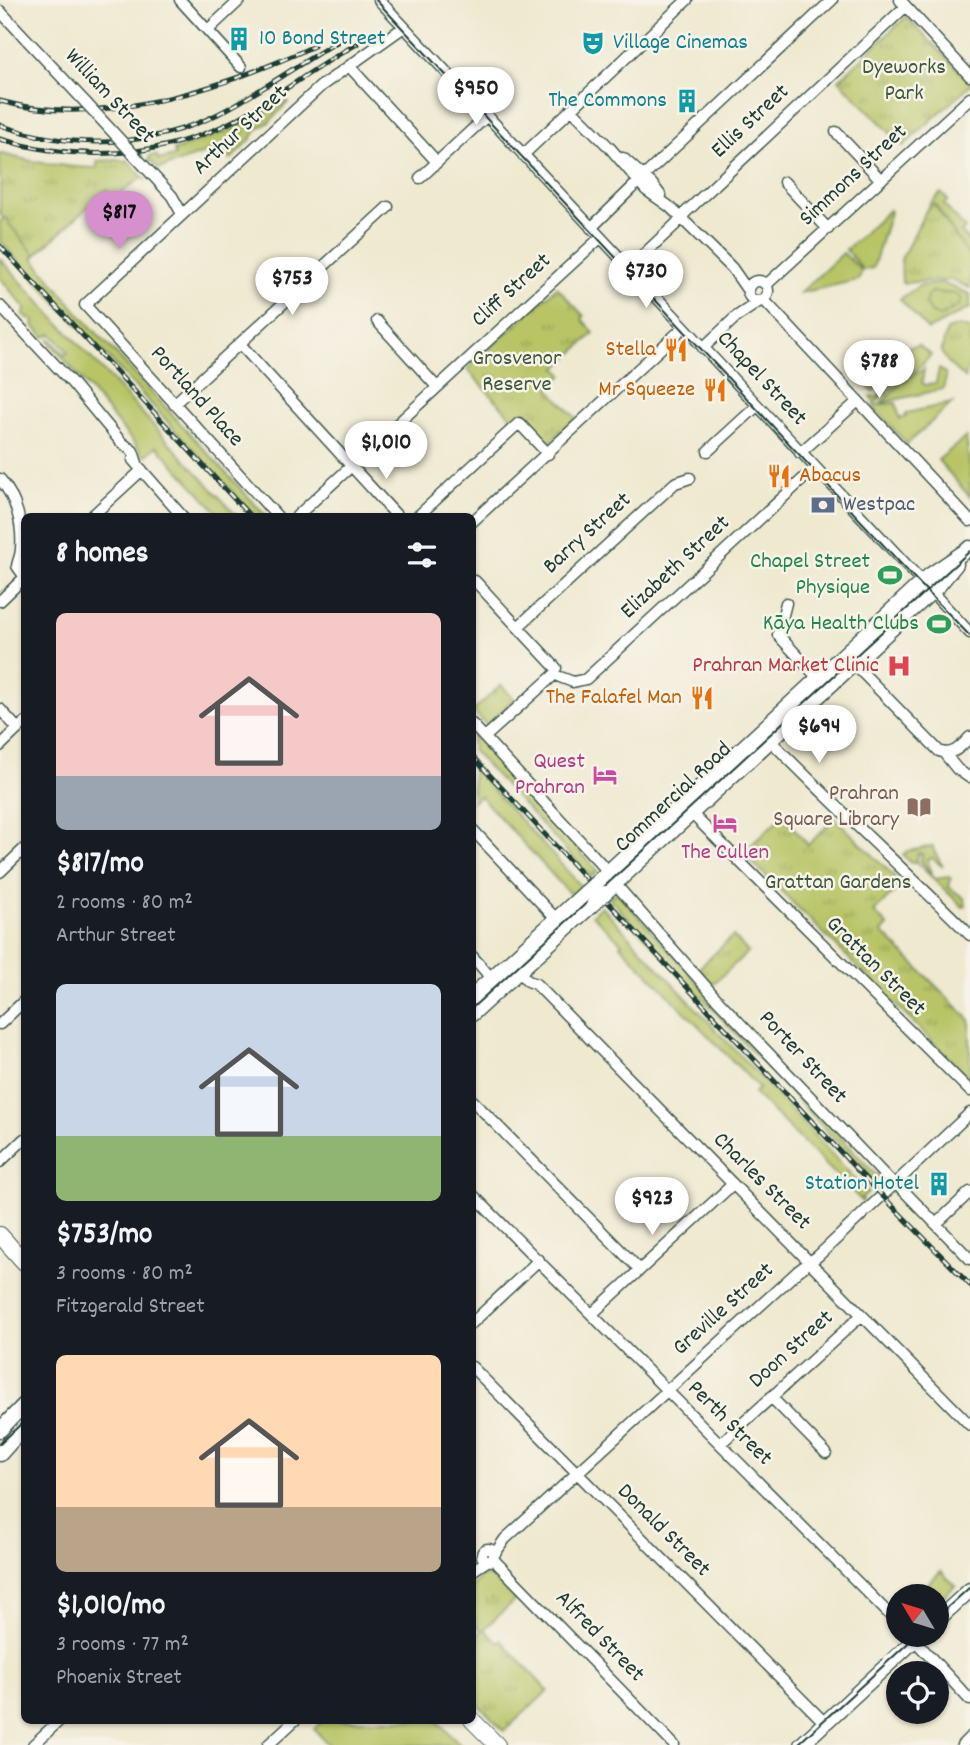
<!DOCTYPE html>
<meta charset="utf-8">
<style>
:root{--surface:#171b24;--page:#242831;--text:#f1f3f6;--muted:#9ea1a6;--accent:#d690ce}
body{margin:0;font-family:Dekko,sans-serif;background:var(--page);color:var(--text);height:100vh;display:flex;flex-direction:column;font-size:26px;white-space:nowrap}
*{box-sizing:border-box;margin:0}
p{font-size:23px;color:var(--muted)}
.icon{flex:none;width:38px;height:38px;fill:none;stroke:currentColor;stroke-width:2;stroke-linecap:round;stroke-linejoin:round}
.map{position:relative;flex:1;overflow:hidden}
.sheet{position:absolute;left:21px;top:513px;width:455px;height:1211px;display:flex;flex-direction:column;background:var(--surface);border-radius:10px;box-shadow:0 2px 5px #0004}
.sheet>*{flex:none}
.needle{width:46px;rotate:308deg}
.tools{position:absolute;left:886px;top:1584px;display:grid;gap:14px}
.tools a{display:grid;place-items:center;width:63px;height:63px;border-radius:50%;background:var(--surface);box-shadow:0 2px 5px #0004;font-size:35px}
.price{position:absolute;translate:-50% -60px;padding:0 16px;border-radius:24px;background:#fff;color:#222;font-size:23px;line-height:46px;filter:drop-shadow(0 2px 4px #0008)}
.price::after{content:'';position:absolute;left:50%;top:42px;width:21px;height:16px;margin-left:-10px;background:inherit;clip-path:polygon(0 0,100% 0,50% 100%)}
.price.on{background:var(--accent);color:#111}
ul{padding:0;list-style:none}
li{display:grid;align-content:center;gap:14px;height:371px;padding:0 35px}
li span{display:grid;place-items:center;height:217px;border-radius:10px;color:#555}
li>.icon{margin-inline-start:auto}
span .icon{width:126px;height:126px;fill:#fffc;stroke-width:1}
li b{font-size:30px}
h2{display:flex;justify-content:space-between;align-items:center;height:84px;padding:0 35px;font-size:30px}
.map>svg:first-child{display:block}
</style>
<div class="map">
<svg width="970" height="1745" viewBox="0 0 970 1745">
<defs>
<pattern id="park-tufts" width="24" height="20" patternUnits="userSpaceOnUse" patternTransform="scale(1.75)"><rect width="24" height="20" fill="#b8c466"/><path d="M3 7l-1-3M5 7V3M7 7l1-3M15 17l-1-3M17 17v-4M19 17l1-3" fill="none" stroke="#95a055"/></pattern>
</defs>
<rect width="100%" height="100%" fill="#f7f3e8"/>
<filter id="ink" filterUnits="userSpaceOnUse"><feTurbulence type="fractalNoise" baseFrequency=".0143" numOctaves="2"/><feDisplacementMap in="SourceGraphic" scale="14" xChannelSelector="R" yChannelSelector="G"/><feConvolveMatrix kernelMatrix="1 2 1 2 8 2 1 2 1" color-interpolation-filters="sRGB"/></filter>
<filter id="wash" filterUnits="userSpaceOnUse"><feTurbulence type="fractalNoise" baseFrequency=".00686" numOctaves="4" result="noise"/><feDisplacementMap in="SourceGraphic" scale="28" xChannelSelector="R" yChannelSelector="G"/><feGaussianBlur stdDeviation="1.57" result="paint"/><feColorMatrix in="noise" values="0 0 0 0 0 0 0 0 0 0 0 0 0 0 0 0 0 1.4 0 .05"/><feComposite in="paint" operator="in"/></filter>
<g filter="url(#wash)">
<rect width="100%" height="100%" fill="#efe9d0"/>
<!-- green -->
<path fill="#b8c466" stroke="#6c804d" stroke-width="2" d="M90 179 117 197 115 198 106 190 33 258 81 316 266 516H255L0 241V221L3 219Z
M941 193 948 200 944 205 965 228 961 232 970 242V258L935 204 927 209 930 203Z
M889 210 890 212 873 268 863 270 846 250Z
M843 253 862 271 858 280 800 293Z
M0 259 237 516H221L157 446 145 456 49 341 50 339 65 355 68 352 52 334 44 337 33 325 34 322 24 315 25 308 0 278Z
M942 283 970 294V308L928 330 900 299 919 286Z
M918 345 931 355 921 366 874 403 870 397H877L894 382 893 374 909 360 902 352 909 347Z
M924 369 922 383 925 385 936 383 939 369 945 373 946 378 943 389 881 403 903 382Z
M896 403 900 419 906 417V413L952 403 907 444 874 408V405Z
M966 437 970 468V497L938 460Z
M472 734 598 871 591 877 473 751Z
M473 768 581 886 571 895 480 796 473 802Z
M933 846 934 851 943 867 932 858 928 860 932 874 921 861 922 854 918 853 917 862 935 879 949 877 951 879 949 887 964 898 966 906 963 907 915 861 911 863 903 855 908 851Z
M617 892 714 1001 875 1174H878L881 1180 876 1184 609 898Z
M601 906 868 1193 862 1198 863 1202 754 1093 759 1088 620 945 622 943 592 915Z
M941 1571 955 1586 936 1604V1596H915Z
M324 1720H436L461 1745H329L314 1729Z"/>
<!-- park -->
<path fill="url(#park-tufts)" stroke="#6c804d" stroke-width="2" d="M906 17 970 81V85L903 146 839 80Z
M289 101 268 123 257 129 251 139 230 160 219 148 159 169 149 159 150 156 157 155 158 160 175 156 174 150 225 132Z
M0 153C32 163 63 167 97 168V161L121 160 126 162 127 160 145 179 141 178 115 198 106 190 35 255 9 224V221L0 215Z
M934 204 970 258V288L951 280 902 283 901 259 927 209Z
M557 287 584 316 582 319 594 333 557 368 563 375 549 389 576 418 548 444 521 415 513 419 467 369Z
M931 292 955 294 961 298 959 305 940 317 932 313 925 304 927 297Z
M959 326 970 329V362L965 378 950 365 941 352 947 330Z
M890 338 909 359 873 392 854 371Z
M501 685 514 699 486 725 473 711Z
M783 815 808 845 835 818 902 884 874 912 888 926 882 932 970 1020V1079L743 853Z
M733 936 748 952 712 985 698 969Z
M482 1576H491L515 1600 484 1629 499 1643 501 1640 548 1691 504 1731 473 1699V1640L482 1631 473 1621V1585Z"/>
</g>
<g filter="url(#ink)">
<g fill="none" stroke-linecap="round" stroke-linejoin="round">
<!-- minor casing -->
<g stroke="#3e574b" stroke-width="13">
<path id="minor" d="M180 0 241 67
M379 0 970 633
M900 0 970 76
M0 11 86 103
M208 30 240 0
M349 66 437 162
M571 109 610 148 646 190 670 207 732 268 748 291
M836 132 881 180
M523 155 687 0
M135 156 172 196 182 214
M623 158 652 184 661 196
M644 176 832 0
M420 178 487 116
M784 182 828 229
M591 228 638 182
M629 268 675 225 686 212 905 7
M748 291a10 10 0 1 1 20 0a10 10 0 1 1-20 0Z
M766 285 970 98
M763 299 970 521
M0 306 72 383 121 442 133 451 137 463
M377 321 437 387
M240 344 397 516
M703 348 736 317 760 301
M174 404 388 207
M708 451 757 406
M800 453 858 401
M133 460 182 516
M0 479C16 498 23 524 21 549 21 555 18 560 17 566L24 576
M92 516 142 470
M277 516 85 305 321 86 404 27
M297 516 600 238
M418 516 519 423 548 454
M472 522 684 327
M475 581 556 668
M0 601 24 578
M786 603 778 635 819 679
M518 627 675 483 690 478
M853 663 939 751C953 757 961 746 970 737
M560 677 573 682 586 679 815 468
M0 709 18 729
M472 724 604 867 618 887 715 997 894 1185 900 1187 970 1259
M485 737 554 675
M767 737C833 805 903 868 970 935
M0 746 24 723
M944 753 957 769 970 778
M691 813 970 1091
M472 829 556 919
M0 872 24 849
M472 956 492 979
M519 972 528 981 536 984 970 1425
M0 1024 24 1001
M472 1100 640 1270
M0 1162 24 1139
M472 1194 898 1623
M936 1224 970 1192
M592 1314 733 1184
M472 1323 539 1260
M472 1367 825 1723
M771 1397 826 1453
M720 1444 862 1315
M482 1555a6 6 0 1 1 12 0a6 6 0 1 1-12 0Z
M494 1555 505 1539 798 1271 818 1256 970 1113
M493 1559 674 1745
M472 1571 487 1561
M909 1634 970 1700
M33 1745 60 1720
M268 1745 295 1720
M962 1745 970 1737"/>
</g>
<!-- major casing -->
<g stroke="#3e574b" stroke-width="17">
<path id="major" d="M596 883 930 575 970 548
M605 893 939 585 956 564
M472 996 586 892
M472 1014 595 902
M0 1430 24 1405
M0 1454 24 1427
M936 1621 970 1590
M801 1745 921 1634"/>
</g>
<!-- highway casing -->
<g stroke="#3e574b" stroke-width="18">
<path id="highway" d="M0 1235 24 1262
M472 1720 497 1745"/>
</g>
<!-- minor -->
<use href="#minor" stroke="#fff" stroke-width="10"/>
<!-- major -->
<use href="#major" stroke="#fff" stroke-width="14"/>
<!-- highway -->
<use href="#highway" stroke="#fff" stroke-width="16"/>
<!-- tram -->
<path stroke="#1f3d34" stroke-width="2" d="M376 0 916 580 970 636
M472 1008 970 551
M0 1444 24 1421
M936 1618 970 1587
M797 1745 918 1634"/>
<!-- rail casing -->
<g stroke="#1f3d34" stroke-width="5">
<path id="rail" d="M0 101C102 129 221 89 314 46
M0 125C71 150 150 148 218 114 259 93 297 65 337 42
M0 139C80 163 164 158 239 118 279 96 316 66 357 44
M0 246 250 516
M472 756 860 1173 970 1285"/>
</g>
<!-- rail -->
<use href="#rail" stroke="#f7f3e8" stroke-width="2.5" stroke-dasharray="8" stroke-linecap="butt"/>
<!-- minor-bridge casing -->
<g stroke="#3e574b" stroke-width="13" stroke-linecap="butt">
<path id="minor-bridge" d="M86 103 135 156"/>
</g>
<!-- major-bridge casing -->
<g stroke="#3e574b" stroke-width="17" stroke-linecap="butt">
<path id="major-bridge" d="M586 892 596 883
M595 902 605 893"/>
</g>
<!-- minor-bridge -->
<use href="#minor-bridge" stroke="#fff" stroke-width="10"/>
<!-- major-bridge -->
<use href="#major-bridge" stroke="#fff" stroke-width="14"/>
</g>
</g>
<!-- icons -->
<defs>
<g id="building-bare" transform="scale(1.89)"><path d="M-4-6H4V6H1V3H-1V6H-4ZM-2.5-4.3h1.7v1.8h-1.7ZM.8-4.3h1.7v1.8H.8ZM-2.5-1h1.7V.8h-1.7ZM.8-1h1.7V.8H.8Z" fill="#0f9aa8" stroke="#f7f3e8" stroke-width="2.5" paint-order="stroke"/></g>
<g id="theatre-bare" transform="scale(1.89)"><path d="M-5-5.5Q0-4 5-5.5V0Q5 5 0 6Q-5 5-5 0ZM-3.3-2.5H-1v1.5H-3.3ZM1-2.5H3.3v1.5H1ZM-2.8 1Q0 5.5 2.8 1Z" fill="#0f9aa8" stroke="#f7f3e8" stroke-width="2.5" paint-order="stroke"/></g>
<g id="restaurant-bare" transform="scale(1.89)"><path d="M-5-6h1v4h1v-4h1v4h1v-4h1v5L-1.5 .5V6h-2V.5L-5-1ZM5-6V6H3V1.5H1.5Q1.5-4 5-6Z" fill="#e8710a" stroke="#f7f3e8" stroke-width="2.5" paint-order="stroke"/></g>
<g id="bank-bare" transform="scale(1.89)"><path d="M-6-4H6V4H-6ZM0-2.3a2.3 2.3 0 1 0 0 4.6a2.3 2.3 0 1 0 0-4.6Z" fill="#5c6f8a" stroke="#f7f3e8" stroke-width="2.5" paint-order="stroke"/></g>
<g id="stadium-bare" transform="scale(1.89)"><path d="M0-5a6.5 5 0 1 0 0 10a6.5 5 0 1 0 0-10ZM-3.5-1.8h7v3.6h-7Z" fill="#2e9e5b" stroke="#f7f3e8" stroke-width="2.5" paint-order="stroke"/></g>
<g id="hospital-bare" transform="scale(1.89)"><path d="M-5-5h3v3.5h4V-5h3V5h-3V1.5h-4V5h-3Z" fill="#e0444e" stroke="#f7f3e8" stroke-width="2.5" paint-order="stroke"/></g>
<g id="hotel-bare" transform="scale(1.89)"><path d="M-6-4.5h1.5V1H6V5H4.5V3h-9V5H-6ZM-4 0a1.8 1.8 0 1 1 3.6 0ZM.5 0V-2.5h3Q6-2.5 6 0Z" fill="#d1479c" stroke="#f7f3e8" stroke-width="2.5" paint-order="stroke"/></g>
<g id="library-bare" transform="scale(1.89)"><path d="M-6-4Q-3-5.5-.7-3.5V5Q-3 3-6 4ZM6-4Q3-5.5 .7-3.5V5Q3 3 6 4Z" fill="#8d6e63" stroke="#f7f3e8" stroke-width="2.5" paint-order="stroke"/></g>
</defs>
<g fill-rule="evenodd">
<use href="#building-bare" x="239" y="39"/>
<use href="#theatre-bare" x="593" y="43"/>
<use href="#building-bare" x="687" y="101"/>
<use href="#restaurant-bare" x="676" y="350"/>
<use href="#restaurant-bare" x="715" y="390"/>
<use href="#restaurant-bare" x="779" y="476"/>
<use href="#bank-bare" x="823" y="505"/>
<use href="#stadium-bare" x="890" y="575"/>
<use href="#stadium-bare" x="939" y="624"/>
<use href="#hospital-bare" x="899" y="666"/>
<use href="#restaurant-bare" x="702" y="698"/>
<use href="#hotel-bare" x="605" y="775"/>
<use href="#library-bare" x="919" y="807"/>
<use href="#hotel-bare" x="725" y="823"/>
<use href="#building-bare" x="939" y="1184"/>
</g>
<g text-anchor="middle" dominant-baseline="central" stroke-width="5" stroke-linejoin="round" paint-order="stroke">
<!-- culture labels -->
<g font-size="23" fill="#0d838f" stroke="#f7f3e8" text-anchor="start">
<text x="259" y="39">10 Bond Street</text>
<text x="613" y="43">Village Cinemas</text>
<text x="667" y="101" text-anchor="end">The Commons</text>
<text x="919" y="1184" text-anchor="end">Station Hotel</text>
</g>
<!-- park labels -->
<g font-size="23" fill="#3e583e" stroke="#f7f3e8">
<text x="904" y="68">Dyeworks<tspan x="904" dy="26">Park</tspan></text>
<text x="517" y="359">Grosvenor<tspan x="517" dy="26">Reserve</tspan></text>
<text x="838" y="883">Grattan Gardens</text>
</g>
<!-- street labels -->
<g font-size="23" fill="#1f3d34" stroke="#f7f3e8">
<text transform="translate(109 97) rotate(47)">William Street</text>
<text transform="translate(751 122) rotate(-43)">Ellis Street</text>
<text transform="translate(241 131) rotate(-43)">Arthur Street</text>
<text transform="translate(854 176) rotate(-43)">Simmons Street</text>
<text transform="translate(512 291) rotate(-42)">Cliff Street</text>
<text transform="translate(761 379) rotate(47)">Chapel Street</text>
<text transform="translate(196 397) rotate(48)">Portland Place</text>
<text transform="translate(588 534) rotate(-42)">Barry Street</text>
<text transform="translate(676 568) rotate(-43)">Elizabeth Street</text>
<text transform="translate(674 798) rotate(-43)">Commercial Road</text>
<text transform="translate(875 967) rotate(45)">Grattan Street</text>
<text transform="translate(802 1058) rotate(47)">Porter Street</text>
<text transform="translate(761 1182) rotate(45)">Charles Street</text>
<text transform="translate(724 1310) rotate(-42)">Greville Street</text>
<text transform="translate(792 1350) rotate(-42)">Doon Street</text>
<text transform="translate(729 1424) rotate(45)">Perth Street</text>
<text transform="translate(663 1531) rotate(45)">Donald Street</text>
<text transform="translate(599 1637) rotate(46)">Alfred Street</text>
</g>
<!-- food labels -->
<g font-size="23" fill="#c56008" stroke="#f7f3e8" text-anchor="end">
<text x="656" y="350">Stella</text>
<text x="695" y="390">Mr Squeeze</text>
<text x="799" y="476" text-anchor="start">Abacus</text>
<text x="682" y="698">The Falafel Man</text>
</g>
<!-- service labels -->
<g font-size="23" fill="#4e5e75" stroke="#f7f3e8" text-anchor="start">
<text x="843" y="505">Westpac</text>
</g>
<!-- leisure labels -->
<g font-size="23" fill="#27864d" stroke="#f7f3e8" text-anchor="end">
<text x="870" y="562">Chapel Street<tspan x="870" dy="26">Physique</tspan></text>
<text x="919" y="624">Kāya Health Clubs</text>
</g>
<!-- health labels -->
<g font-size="23" fill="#be3a42" stroke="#f7f3e8" text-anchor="end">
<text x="879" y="666">Prahran Market Clinic</text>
</g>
<!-- hotel labels -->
<g font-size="23" fill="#b23c85" stroke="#f7f3e8" text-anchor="end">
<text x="585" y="762">Quest<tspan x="585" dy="26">Prahran</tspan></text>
<text x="725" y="853" text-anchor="middle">The Cullen</text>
</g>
<!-- education labels -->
<g font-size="23" fill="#785e54" stroke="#f7f3e8" text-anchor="end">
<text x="899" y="794">Prahran<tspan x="899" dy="26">Square Library</tspan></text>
</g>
</g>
</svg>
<div class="tools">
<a><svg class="needle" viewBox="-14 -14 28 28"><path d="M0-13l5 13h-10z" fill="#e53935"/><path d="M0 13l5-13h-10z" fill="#9ea1a6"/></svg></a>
<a><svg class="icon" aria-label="locate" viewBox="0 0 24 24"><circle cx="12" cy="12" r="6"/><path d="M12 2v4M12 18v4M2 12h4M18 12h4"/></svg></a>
</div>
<b class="price" style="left:476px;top:127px">$950</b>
<b class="price on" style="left:119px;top:251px">$817</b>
<b class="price" style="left:646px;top:310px">$730</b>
<b class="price" style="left:292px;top:317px">$753</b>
<b class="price" style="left:879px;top:400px">$788</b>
<b class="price" style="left:386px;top:481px">$1,010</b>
<b class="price" style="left:819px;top:765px">$694</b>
<b class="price" style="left:652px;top:1237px">$923</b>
<section class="sheet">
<h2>8 homes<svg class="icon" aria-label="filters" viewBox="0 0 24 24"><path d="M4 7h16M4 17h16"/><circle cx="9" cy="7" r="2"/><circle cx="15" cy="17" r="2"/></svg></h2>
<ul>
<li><span style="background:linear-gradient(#f6c9c9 75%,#9aa5b1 0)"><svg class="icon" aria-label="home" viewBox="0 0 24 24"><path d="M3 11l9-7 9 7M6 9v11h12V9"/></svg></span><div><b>$817/mo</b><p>2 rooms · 80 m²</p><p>Arthur Street</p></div></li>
<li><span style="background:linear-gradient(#c9d6e8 70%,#8fb573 0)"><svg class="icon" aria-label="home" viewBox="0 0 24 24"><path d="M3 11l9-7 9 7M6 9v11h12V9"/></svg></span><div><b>$753/mo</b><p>3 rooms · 80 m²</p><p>Fitzgerald Street</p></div></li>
<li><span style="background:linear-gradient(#ffd9b3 70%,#b9a48a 0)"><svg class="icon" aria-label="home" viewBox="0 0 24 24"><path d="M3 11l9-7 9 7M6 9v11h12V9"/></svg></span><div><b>$1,010/mo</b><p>3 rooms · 77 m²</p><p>Phoenix Street</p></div></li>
</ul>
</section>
</div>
